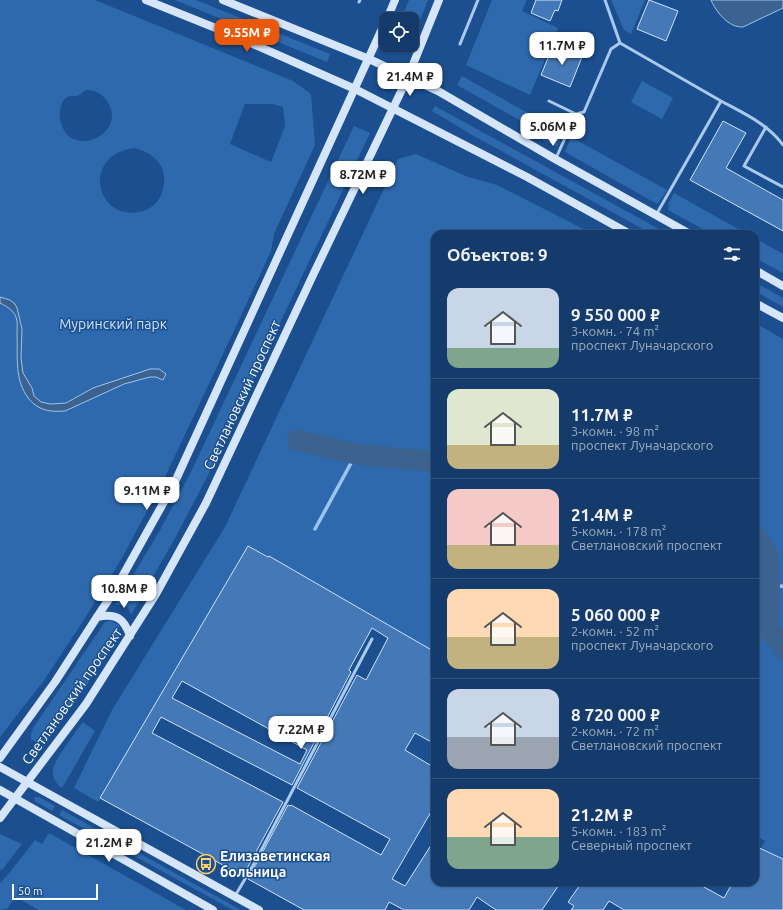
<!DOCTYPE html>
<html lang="ru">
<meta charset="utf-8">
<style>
:root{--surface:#143b6b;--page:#1d4271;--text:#f1f3f6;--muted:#9dadc1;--line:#33557e;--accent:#ea580c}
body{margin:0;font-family:Ubuntu,sans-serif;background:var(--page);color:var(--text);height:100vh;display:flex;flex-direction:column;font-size:15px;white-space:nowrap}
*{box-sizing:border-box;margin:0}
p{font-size:13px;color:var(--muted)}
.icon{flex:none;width:22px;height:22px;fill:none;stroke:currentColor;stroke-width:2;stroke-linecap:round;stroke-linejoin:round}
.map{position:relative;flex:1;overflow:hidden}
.details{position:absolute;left:431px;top:230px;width:328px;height:656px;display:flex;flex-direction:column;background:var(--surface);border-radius:12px;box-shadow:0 1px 3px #0004,0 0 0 1px var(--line)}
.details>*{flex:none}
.tools{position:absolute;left:379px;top:12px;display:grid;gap:8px}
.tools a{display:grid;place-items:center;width:40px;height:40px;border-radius:8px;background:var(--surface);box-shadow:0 1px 3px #0004,0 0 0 1px var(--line);font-size:20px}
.scale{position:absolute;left:12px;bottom:10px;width:86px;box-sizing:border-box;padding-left:4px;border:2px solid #fff;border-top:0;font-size:11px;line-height:14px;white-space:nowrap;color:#fff;-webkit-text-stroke:3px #1b4f8f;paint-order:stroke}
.price{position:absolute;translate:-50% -34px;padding:0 9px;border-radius:8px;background:#fff;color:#222;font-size:13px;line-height:26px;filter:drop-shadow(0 1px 2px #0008)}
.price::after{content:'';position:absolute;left:50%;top:24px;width:12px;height:9px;margin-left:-6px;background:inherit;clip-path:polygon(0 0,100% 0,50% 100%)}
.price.on{background:var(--accent);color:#fff}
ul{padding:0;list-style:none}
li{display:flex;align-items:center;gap:12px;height:100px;padding:0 16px}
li+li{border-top:1px solid var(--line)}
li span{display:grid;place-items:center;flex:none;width:112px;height:80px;border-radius:12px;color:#555}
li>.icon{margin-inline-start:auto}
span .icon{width:48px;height:48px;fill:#fffc;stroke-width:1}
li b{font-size:17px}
h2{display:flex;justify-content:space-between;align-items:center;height:48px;padding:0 16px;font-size:17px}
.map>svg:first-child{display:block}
</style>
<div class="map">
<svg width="783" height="910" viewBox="0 0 783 910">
<rect width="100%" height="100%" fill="#1b4f8f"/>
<!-- green -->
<path fill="#2e69ad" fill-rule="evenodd" d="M0 0H95L293 81 311 94 315 145 278 225 274 234 271 251 233 333 165 477 122 558 85 618 45 679 0 737ZM86 90C95 90 102 94 107 101 129 132 72 161 61 123 58 115 60 102 67 97 70 95 75 97 79 95 81 94 84 91 86 90ZM245 104H273L283 107 285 126 271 162 230 144ZM134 148C156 153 170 169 162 192 160 201 151 209 143 211 96 224 80 155 134 148Z
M175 0H196L330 54 327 62Z
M409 0H428L413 39 412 19H401Z
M492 0H527L522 11 558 28 530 95 466 65Z
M611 0H645L631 34 624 30Z
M462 76 563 133 557 147 544 141 528 125 457 85Z
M642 81 673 98 662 119 631 102Z
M435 106 668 234H652L474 136 432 111Z
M354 126 370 133 206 479 174 540 131 615 128 608 122 605H115L159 532 190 474Z
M571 137 667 190 662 198 657 204 565 152Z
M416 154 468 177 497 185 593 234H435V652L300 574 289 572 267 555 248 546 98 802 74 788 112 710 225 527 398 159Z
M674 193 747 234H712L668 210 669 202Z
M755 238 783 254V273L755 258Z
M755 282 783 298V307L755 291Z
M755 323 783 339V859L761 848 765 841 755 835Z
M111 621 119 625 120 633 84 689 45 742C39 744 37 743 31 739V734L33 728 105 622Z
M83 722 95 731 62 788C56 784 52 777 53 769 55 759 76 732 83 722Z
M35 797H39L55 806 52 811 35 801 34 798Z
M62 810 241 910H233L59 815Z
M49 833 186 910H39L15 897 7 909 0 910V883L10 872 35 840 42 844Z
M0 834 22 844 2 870 0 869Z"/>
<!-- water -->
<path fill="#3c6290" stroke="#9cc4f0" d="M711 0H783V8L743 27C729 28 716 12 711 0Z
M0 297 10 300 15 304 17 308 22 329 21 358 23 373 32 388 34 396 41 402 50 404 66 403 93 388 150 369H159L166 374 163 380 156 377H150L124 384 65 411C51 412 39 411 29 399 14 380 18 358 17 335 17 329 18 322 16 317 13 310 6 306 0 303Z"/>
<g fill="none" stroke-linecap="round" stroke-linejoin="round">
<!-- stream -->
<path stroke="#9cc4f0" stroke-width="3.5" d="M315 529 356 454
M770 587 783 586
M755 615 762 612H769"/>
<!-- river -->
<path stroke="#3c6290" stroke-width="21" d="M297 440 356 454 435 462
M755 536 758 538 768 556 770 599 768 627 770 632 780 641 783 648"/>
</g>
<!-- building -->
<path fill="#4478b7" stroke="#cfe3fa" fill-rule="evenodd" d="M536 0H562L558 11 555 10 550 21 531 13Z
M649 0 678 11 666 41 637 29Z
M553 46 582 57 570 87 541 75Z
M723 121 746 133 726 168 783 200V231L690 180Z
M248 546 268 557 269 556 435 652V744L415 733 405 750 435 768V805L392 879 405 886 435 839V882H561L542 910H496L477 897 469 910H404L389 902 385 910H304L248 879 288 805 290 806 291 805 381 855 390 839 297 788 357 675 366 680 388 638 372 628 349 670 351 672 292 785 161 717 152 733 283 802 243 876 100 798ZM182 681 307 750 300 764 172 698Z
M755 846 783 859V910H624L609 901 603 910H571L574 906 568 902 582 882H695L724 898 733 882H755Z"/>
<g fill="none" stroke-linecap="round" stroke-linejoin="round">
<!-- service -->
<path stroke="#a9c9ee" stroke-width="3" d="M605 0 620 43
M359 2 360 0
M460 44 478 0
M549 101 576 114 584 112 611 49 620 43 721 101
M766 127 744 166 783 187
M556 158 576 114
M656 215 721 101C743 113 768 124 783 145
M235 896 255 862 372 639"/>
<!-- secondary -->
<path stroke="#d6e6fa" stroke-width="8" d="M146 0 228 33 355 89 527 177 630 234
M223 0 369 59 438 91 555 159 690 234
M387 19 395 0
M755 270 783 286
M755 303 783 318
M97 617C116 613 124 618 130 636
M0 758 55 682 97 617 113 593 174 484 386 20
M0 767 259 910
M0 790 213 910
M0 818 86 704 156 594 206 503 314 273 408 77 439 0"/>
</g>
<!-- icons -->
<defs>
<g id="bus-ring" transform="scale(1)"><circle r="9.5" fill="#1b4f8f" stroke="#ffd166" stroke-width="1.5"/><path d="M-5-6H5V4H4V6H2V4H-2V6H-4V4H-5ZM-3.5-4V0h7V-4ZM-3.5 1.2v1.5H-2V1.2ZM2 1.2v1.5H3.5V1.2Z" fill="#ffd166"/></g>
</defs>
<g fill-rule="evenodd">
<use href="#bus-ring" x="206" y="864"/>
</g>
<g text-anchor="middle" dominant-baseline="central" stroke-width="3" stroke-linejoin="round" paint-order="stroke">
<!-- park labels -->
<g font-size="14" fill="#cfe3fa" stroke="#1b4f8f">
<text x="113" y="324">Муринский парк</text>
</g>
<!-- street labels -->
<g font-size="14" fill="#fff" stroke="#1b4f8f">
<text transform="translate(242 395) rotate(-65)">Светлановский проспект</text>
<text transform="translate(72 696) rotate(-55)">Светлановский проспект</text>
</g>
<!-- poi labels -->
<g font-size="14" font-weight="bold" fill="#fff" stroke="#1b4f8f" text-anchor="start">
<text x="220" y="856">Елизаветинская<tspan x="220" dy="16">больница</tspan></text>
</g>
</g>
</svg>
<div class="tools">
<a><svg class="icon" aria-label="locate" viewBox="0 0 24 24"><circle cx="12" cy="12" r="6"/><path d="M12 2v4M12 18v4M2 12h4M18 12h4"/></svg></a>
</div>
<div class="scale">50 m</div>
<b class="price on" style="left:247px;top:53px">9.55M ₽</b>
<b class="price" style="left:562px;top:66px">11.7M ₽</b>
<b class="price" style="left:410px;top:97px">21.4M ₽</b>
<b class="price" style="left:553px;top:147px">5.06M ₽</b>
<b class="price" style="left:363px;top:195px">8.72M ₽</b>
<b class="price" style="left:147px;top:511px">9.11M ₽</b>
<b class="price" style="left:124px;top:609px">10.8M ₽</b>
<b class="price" style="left:301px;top:750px">7.22M ₽</b>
<b class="price" style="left:109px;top:863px">21.2M ₽</b>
<section class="details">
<h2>Объектов: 9<svg class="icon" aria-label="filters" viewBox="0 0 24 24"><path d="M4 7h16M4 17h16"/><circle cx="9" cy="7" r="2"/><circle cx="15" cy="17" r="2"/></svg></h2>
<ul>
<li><span style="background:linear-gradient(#c9d6e8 75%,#7fa58c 0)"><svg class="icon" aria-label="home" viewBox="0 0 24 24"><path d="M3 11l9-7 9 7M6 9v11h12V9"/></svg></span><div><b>9 550 000 ₽</b><p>3-комн. · 74 m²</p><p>проспект Луначарского</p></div></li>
<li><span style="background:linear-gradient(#dfe7d0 70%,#c2b280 0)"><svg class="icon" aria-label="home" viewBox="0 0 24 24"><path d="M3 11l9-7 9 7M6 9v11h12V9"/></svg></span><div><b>11.7M ₽</b><p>3-комн. · 98 m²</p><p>проспект Луначарского</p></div></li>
<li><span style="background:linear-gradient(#f6c9c9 70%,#c2b280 0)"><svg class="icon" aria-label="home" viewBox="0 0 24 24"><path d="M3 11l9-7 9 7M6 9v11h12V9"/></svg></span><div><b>21.4M ₽</b><p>5-комн. · 178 m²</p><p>Светлановский проспект</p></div></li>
<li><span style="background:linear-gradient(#ffd9b3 60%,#c2b280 0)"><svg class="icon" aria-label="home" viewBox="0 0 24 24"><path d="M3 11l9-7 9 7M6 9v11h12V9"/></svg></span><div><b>5 060 000 ₽</b><p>2-комн. · 52 m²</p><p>проспект Луначарского</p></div></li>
<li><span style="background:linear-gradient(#c9d6e8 60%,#9aa5b1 0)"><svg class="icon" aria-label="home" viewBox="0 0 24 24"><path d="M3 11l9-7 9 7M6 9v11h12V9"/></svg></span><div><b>8 720 000 ₽</b><p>2-комн. · 72 m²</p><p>Светлановский проспект</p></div></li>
<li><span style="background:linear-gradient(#ffd9b3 60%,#7fa58c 0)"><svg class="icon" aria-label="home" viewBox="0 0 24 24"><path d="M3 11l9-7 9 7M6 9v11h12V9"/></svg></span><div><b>21.2M ₽</b><p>5-комн. · 183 m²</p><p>Северный проспект</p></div></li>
</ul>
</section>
</div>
